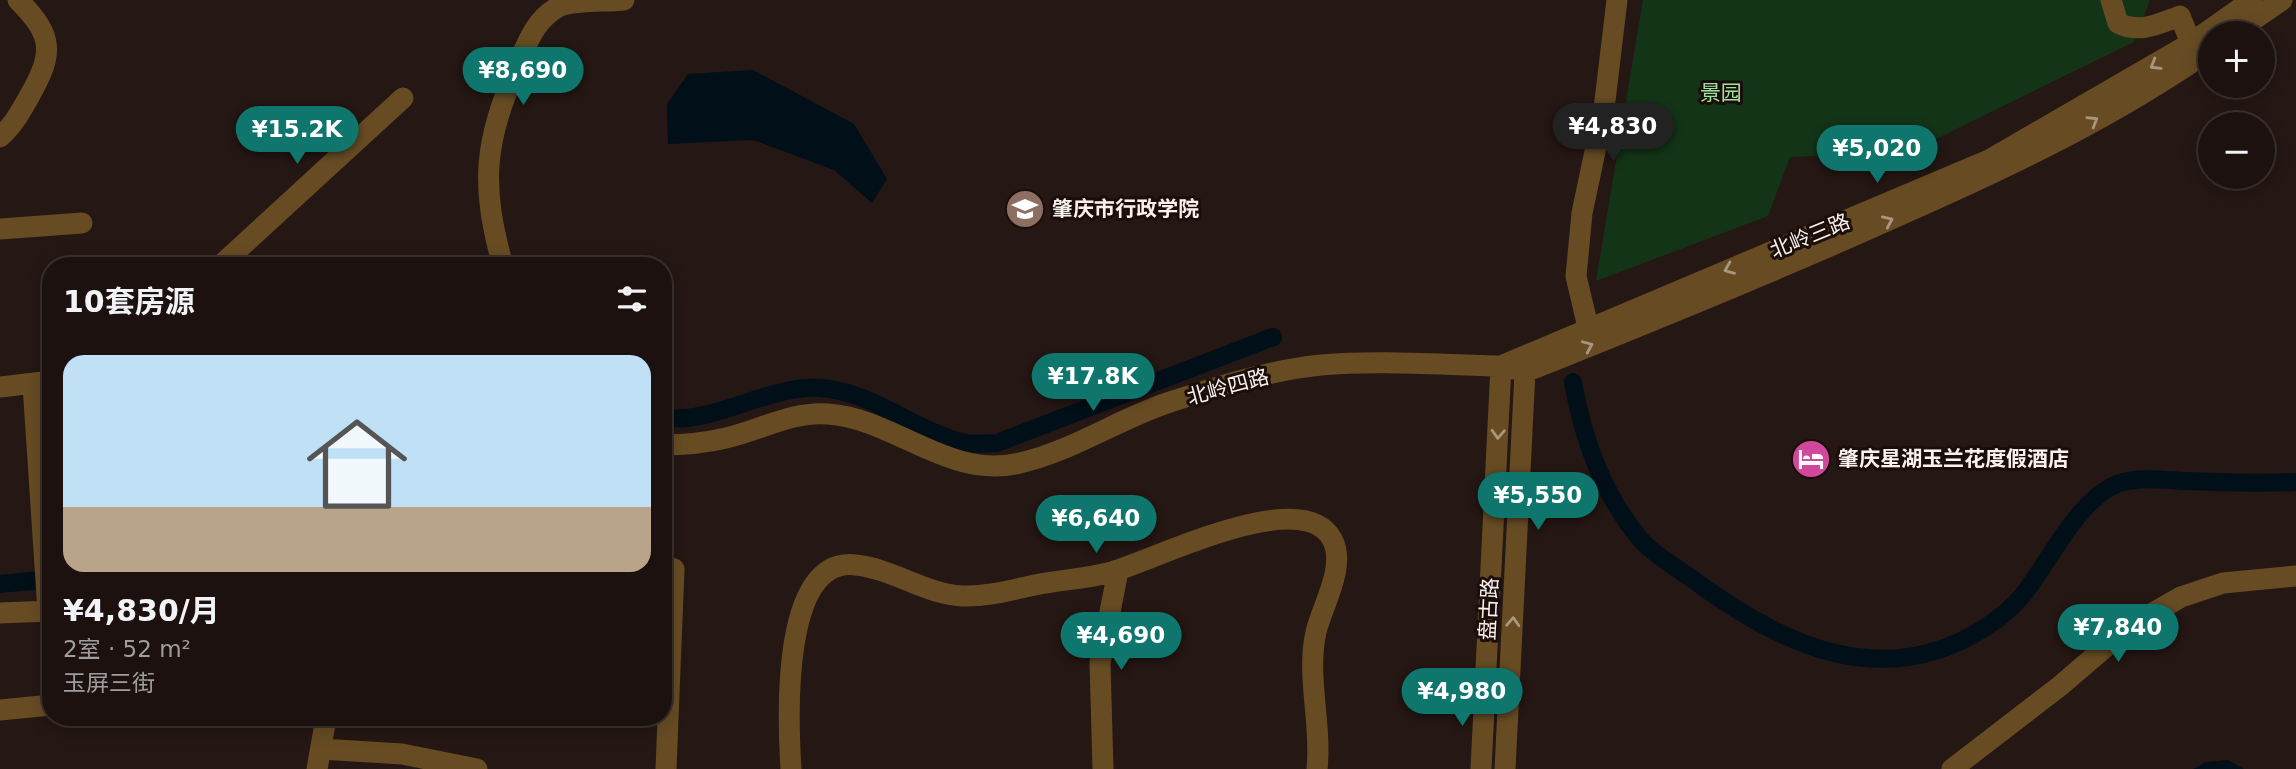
<!DOCTYPE html>
<html lang="zh">
<meta charset="utf-8">
<style>
:root{--surface:#1c110e;--page:#251a17;--text:#f1f3f6;--muted:#a09d9e;--line:#3a312e;--accent:#0f766e}
body{margin:0;font-family:"DejaVu Sans","Noto Sans SC",sans-serif;background:var(--page);color:var(--text);height:100vh;display:flex;flex-direction:column;font-size:26px;white-space:nowrap}
*{box-sizing:border-box;margin:0}
p{font-size:23px;color:var(--muted)}
.icon{flex:none;width:38px;height:38px;fill:none;stroke:currentColor;stroke-width:2;stroke-linecap:round;stroke-linejoin:round}
.map{position:relative;flex:1;overflow:hidden}
.panel{position:absolute;left:42px;top:257px;width:630px;height:469px;display:flex;flex-direction:column;background:var(--surface);border-radius:28px;box-shadow:0 4px 18px #0003,0 0 0 2px var(--line)}
.panel>*{flex:none}
.tools{position:absolute;left:2198px;top:21px;display:grid;gap:14px}
.tools a{display:grid;place-items:center;width:77px;height:77px;border-radius:50%;background:var(--surface);box-shadow:0 4px 18px #0003,0 0 0 2px var(--line);font-size:35px}
.price{position:absolute;translate:-50% -60px;padding:0 16px;border-radius:24px;background:var(--accent);color:#fff;font-size:23px;line-height:46px;filter:drop-shadow(0 2px 4px #0008)}
.price::after{content:'';position:absolute;left:50%;top:42px;width:21px;height:16px;margin-left:-10px;background:inherit;clip-path:polygon(0 0,100% 0,50% 100%)}
.price.current{background:#222;color:#fff}
ul{padding:0;list-style:none}
li{display:grid;align-content:center;gap:14px;height:371px;padding:0 21px}
li+li{border-top:2px solid var(--line)}
li span{display:grid;place-items:center;height:217px;border-radius:21px;color:#555}
li>.icon{margin-inline-start:auto}
span .icon{width:126px;height:126px;fill:#fffc;stroke-width:1}
li b{font-size:30px}
h2{display:flex;justify-content:space-between;align-items:center;height:84px;padding:0 21px;font-size:30px}
.map>svg:first-child{display:block}
</style>
<div class="map">
<svg width="2296" height="769" viewBox="0 0 2296 769">
<rect width="100%" height="100%" fill="#251713"/>
<!-- green -->
<path fill="#143417" d="M1643 0H2150L2134 42 1909 152 1790 157 1768 216 1596 281Z"/>
<!-- water -->
<path fill="#000f18" d="M753 70 854 124 887 179 872 203 834 170 753 140 668 144 667 104 688 74Z
M2228 760 2244 769H2193L2206 762Z"/>
<g fill="none" stroke-linecap="round" stroke-linejoin="round">
<!-- canal -->
<path stroke="#000f18" stroke-width="18" d="M1573 382C1583 439 1602 494 1641 540 1655 556 1678 568 1695 581 1783 646 1884 693 1986 627 1998 619 2013 607 2022 596 2049 563 2076 501 2117 484 2137 476 2164 480 2185 481 2222 482 2259 484 2296 482
M663 418C716 424 767 385 820 388 871 391 915 431 965 443 974 445 987 443 997 443L1273 337
M0 584 51 579"/>
<!-- minor -->
<path stroke="#674c23" stroke-width="21" d="M2111 0 2118 23C2140 34 2158 24 2180 16L2191 43
M2234 33 2282 0
M0 137C13 126 21 111 29 97 54 53 54 36 18 0
M0 229 82 223
M220 266 403 98
M503 266C480 183 484 143 518 64 528 41 536 18 560 6 578 0 605 2 624 0
M1588 327 1576 276 1582 213 1604 109 1617 0
M1525 372C1653 321 1781 269 1907 212 2011 166 2116 116 2210 50
M33 385 48 611
M0 387 51 381
M663 445C685 445 705 443 726 438 761 430 792 411 828 414 896 419 948 480 1020 463 1072 451 1117 420 1167 403 1216 387 1270 370 1321 365 1380 360 1442 365 1501 366L1513 369
M663 566 674 569 666 769
M0 613 51 611
M0 710 51 705
M321 749 402 754 477 769
M317 769 326 718
M791 769C788 722 780 555 856 565 893 569 925 594 962 596 987 597 1011 590 1035 585 1059 580 1084 579 1108 573 1152 562 1301 483 1332 539 1347 566 1322 606 1316 632 1306 676 1322 724 1317 769
M1103 769 1100 663 1118 571
M1481 769 1501 366 1989 160 2191 43 2252 0
M1505 769 1525 372
M1952 769 2060 686 2130 626 2181 597 2223 583 2296 576"/>
</g>
<!-- one-way arrows -->
<defs><path id="oneway-chevron" d="M-2-3.5L2.5 0L-2 3.5" fill="none" stroke-width="1.6" stroke-linecap="round" stroke-linejoin="round" transform="scale(1.75)"/></defs>
<g stroke="#a9967e">
<use href="#oneway-chevron" transform="translate(2155 65) rotate(149)"/>
<use href="#oneway-chevron" transform="translate(2093 121) rotate(-31)"/>
<use href="#oneway-chevron" transform="translate(1888 221) rotate(-24)"/>
<use href="#oneway-chevron" transform="translate(1729 269) rotate(158)"/>
<use href="#oneway-chevron" transform="translate(1588 346) rotate(-23)"/>
<use href="#oneway-chevron" transform="translate(1498 434) rotate(93)"/>
<use href="#oneway-chevron" transform="translate(1513 622) rotate(-87)"/>
</g>
<!-- icons -->
<defs>
<g id="university-disc" transform="scale(2.0125)"><circle r="9.5" fill="#8d6e63" stroke="#1b0e0a"/><path d="M0-5L7-2L0 1L-7-2ZM-4 1L0 2.5L4 1V4Q0 6-4 4Z" fill="#fff"/></g>
<g id="hotel-disc" transform="scale(2.0125)"><circle r="9.5" fill="#d1479c" stroke="#1b0e0a"/><path d="M-6-4.5h1.5V1H6V5H4.5V3h-9V5H-6ZM-4 0a1.8 1.8 0 1 1 3.6 0ZM.5 0V-2.5h3Q6-2.5 6 0Z" fill="#fff"/></g>
</defs>
<g fill-rule="evenodd">
<use href="#university-disc" x="1025" y="209"/>
<use href="#hotel-disc" x="1811" y="459"/>
</g>
<g text-anchor="middle" dominant-baseline="central" stroke-width="6" stroke-linejoin="round" paint-order="stroke">
<!-- park labels -->
<g font-size="21" fill="#9be49d" stroke="#1b0e0a">
<text x="1721" y="93">景园</text>
</g>
<!-- poi labels -->
<g font-size="21" font-weight="bold" fill="#faf0ed" stroke="#1b0e0a" text-anchor="start">
<text x="1052" y="209">肇庆市行政学院</text>
<text x="1838" y="459">肇庆星湖玉兰花度假酒店</text>
</g>
<!-- street labels -->
<g font-size="21" fill="#faf0ed" stroke="#1b0e0a">
<text transform="translate(1810 236) rotate(-22)">北岭三路</text>
<text transform="translate(1228 387) rotate(-15)">北岭四路</text>
<text transform="translate(1489 609) rotate(-87)">盘古路</text>
</g>
</g>
</svg>
<div class="tools">
<a>+</a>
<a>−</a>
</div>
<b class="price" style="left:523px;top:107px">¥8,690</b>
<b class="price current" style="left:1613px;top:163px">¥4,830</b>
<b class="price" style="left:297px;top:166px">¥15.2K</b>
<b class="price" style="left:1877px;top:185px">¥5,020</b>
<b class="price" style="left:1093px;top:413px">¥17.8K</b>
<b class="price" style="left:1538px;top:532px">¥5,550</b>
<b class="price" style="left:1096px;top:555px">¥6,640</b>
<b class="price" style="left:2118px;top:664px">¥7,840</b>
<b class="price" style="left:1121px;top:672px">¥4,690</b>
<b class="price" style="left:1462px;top:728px">¥4,980</b>
<section class="panel">
<h2>10套房源<svg class="icon" aria-label="filters" viewBox="0 0 24 24"><path d="M4 7h16M4 17h16"/><circle cx="9" cy="7" r="2"/><circle cx="15" cy="17" r="2"/></svg></h2>
<ul>
<li><span style="background:linear-gradient(#bfe0f5 70%,#b9a48a 0)"><svg class="icon" aria-label="home" viewBox="0 0 24 24"><path d="M3 11l9-7 9 7M6 9v11h12V9"/></svg></span><div><b>¥4,830/月</b><p>2室 · 52 m²</p><p>玉屏三街</p></div></li>
</ul>
</section>
</div>
